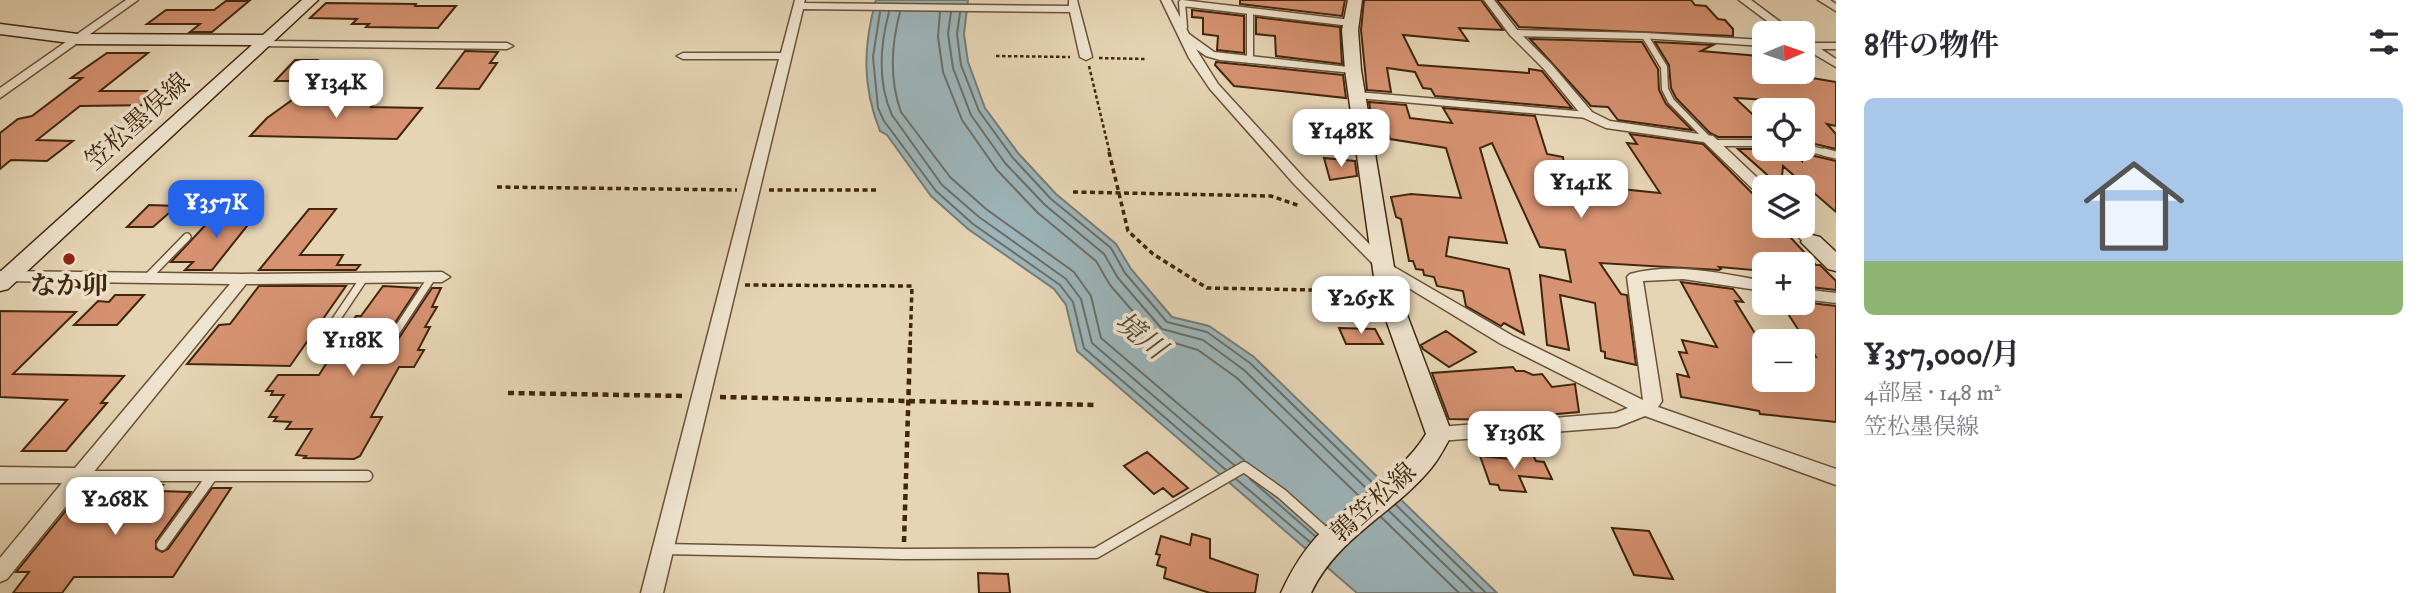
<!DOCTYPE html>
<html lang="ja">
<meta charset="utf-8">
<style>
:root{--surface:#fff;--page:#f7f7f7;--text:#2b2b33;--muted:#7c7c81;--line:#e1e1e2;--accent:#2563eb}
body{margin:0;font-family:"IM FELL DW Pica","Noto Serif JP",serif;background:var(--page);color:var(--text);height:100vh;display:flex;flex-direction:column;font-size:26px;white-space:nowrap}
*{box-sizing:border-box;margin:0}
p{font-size:23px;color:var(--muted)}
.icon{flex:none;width:38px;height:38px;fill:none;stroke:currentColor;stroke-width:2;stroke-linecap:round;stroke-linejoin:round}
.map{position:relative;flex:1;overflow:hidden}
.details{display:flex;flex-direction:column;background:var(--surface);width:595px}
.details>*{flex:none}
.needle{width:46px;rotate:88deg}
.fabs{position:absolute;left:1752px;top:21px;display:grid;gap:14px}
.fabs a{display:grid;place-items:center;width:63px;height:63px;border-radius:10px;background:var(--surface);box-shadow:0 7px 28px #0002;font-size:35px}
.price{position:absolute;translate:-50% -60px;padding:0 16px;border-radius:14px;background:#fff;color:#222;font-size:23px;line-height:46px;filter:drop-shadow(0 2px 4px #0008)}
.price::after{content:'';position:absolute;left:50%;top:42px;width:21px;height:16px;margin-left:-10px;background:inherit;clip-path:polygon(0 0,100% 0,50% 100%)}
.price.active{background:var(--accent);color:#fff}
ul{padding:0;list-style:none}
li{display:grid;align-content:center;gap:14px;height:371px;padding:0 28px}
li+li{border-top:2px solid var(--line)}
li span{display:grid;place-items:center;height:217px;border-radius:10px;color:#555}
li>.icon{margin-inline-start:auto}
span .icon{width:126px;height:126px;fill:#fffc;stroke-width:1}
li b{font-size:30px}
h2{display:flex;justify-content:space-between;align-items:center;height:84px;padding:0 28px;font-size:30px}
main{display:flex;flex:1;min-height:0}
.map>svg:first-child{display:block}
</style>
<main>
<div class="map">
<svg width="1836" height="593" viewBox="0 0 1836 593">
<rect width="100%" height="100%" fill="#e6d5b5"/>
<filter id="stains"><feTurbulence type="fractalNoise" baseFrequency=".00286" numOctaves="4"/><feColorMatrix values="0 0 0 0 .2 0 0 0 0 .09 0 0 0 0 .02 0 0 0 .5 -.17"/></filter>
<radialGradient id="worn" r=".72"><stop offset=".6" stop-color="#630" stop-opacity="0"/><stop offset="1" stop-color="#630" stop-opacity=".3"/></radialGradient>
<!-- water -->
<path fill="#9cb5ba" stroke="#787c74" stroke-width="2" d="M876 0H968L964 34 968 62 985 108 1018 153 1056 194 1116 244 1131 269 1172 317 1209 326 1254 357 1497 593H1357L1077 351 1066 305 1054 289 968 229 931 196 887 135 880 131C862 86 863 46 876 0Z"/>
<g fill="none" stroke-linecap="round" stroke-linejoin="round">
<!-- shore -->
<path stroke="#6e6e63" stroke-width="2" d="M880 12 873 57 878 108 884 121 936 191 973 224 1060 285 1073 302 1084 348 1226 470
M889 12C880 46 877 82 892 115L942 185 979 217 1066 279 1081 299 1092 343 1234 465
M900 12C891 46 889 79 901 112L950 177 986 209 1074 272 1091 296 1101 338 1244 460
M940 12 938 37 943 72 962 120 997 170 1038 213 1096 261 1110 285 1155 337 1198 350 1237 378 1360 497
M951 12 948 34 953 68 971 115 1005 163 1045 205 1104 254 1118 278 1162 329 1203 340 1244 370 1368 490
M960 13 957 34 961 65 979 111 1013 158 1051 199 1111 248 1125 273 1167 322 1207 332 1250 363 1375 485
M1236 479 1310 542
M1250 479 1315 536
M1396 505 1486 593
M1389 511 1474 593
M1381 517 1459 593"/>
</g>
<!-- building -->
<path fill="#d69271" stroke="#41260c" stroke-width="2" d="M1240 0H1345L1342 16 1240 4Z
M1364 0H1481L1503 30 1459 28 1468 41 1403 35 1418 65 1529 73V69L1542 71 1572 108 1435 96 1431 89 1423 88 1415 72 1387 68 1391 92 1367 90 1361 30Z
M1497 0H1691L1695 5 1706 6 1718 19 1725 20 1733 29V36L1519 27Z
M226 1H249L212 32H190L200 24H147L166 10H214Z
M326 3 416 4 415 6H456L438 28 366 27 369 24H352L357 19 310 18Z
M1192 10 1244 16V53L1217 50 1218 36 1203 34V18L1192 17Z
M1256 17 1340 27 1342 64 1276 56 1275 36 1256 34Z
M1530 39 1642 42 1658 69 1659 90 1666 104 1692 130 1618 120 1608 107 1591 106Z
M1655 42 1713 45 1701 51 1759 56 1764 63V72L1809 76 1812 78 1836 82V126L1827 124 1836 134V149L1802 141V110H1794L1786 101 1735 98 1764 125V137H1718L1710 133 1676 98 1671 88 1669 65Z
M465 51 498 52 490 63H497L479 89 437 88Z
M107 53H148L100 91H154V105L80 106 37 140 73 141 47 161 11 160 0 169V133L18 119 32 116 82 78H71Z
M295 60H317L298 81H275Z
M1216 62 1343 75 1346 98 1234 86 1215 65Z
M299 95 339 96 335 101H376L371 107 422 108 397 139 250 136 267 118Z
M1369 102 1406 105 1410 118 1452 123 1443 108 1535 116 1547 154 1563 157 1564 166 1595 168 1611 188 1660 193 1627 143 1637 144 1630 134 1703 144 1764 205V226H1780L1816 265H1820L1836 281V290L1802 286V264H1764V271L1719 267 1721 269 1719 270 1600 263 1621 294 1627 295 1636 365 1605 358V352L1601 351 1595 303 1560 295 1569 350 1547 345 1540 275 1571 282 1565 250 1540 247 1492 143 1480 148 1507 243 1449 237 1446 256 1509 269 1524 334 1504 323 1501 326 1466 306 1463 291 1437 286 1434 277 1424 275 1423 270 1416 269 1413 261H1409L1401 219 1396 217 1391 197 1411 194 1461 198 1446 148 1390 139 1389 135 1381 134 1377 115H1371Z
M1738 149H1764V152L1795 154 1802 161V153L1836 161V212L1783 166 1781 187Z
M1324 158 1355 161 1357 176 1330 180Z
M149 205 177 206 153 227H127Z
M237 207H262L212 270H185L193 262H171L210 220H226Z
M309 209H336L300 255H343L337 265H360L356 270H259Z
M1681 282 1733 289 1743 302 1735 301 1764 348V380H1812L1802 367V356L1816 357 1781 303 1802 302 1836 306V422L1760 414 1759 411 1681 397 1677 374 1689 377 1679 352 1687 353 1682 340 1717 347Z
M259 286H346L290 366 187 364 219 325 230 324Z
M383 286 418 288 383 341V347L388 350 393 347 432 288H441L432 307H437L425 327H430L418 350H424L414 367H399L371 417H382L360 456 354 459 304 458 306 456 296 455 312 429H286L291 422 274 421 277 417H269L284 395H271L273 391H266L278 375H319L356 316H361Z
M115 295H144L117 325H74L98 301 109 302Z
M0 311 76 312 13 374 124 376 101 403H107L66 451H22L67 400 0 397Z
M1339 328 1375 329 1383 344H1346Z
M1446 331 1476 352 1449 367 1423 349 1421 345Z
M1513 367 1516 371H1524L1533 375 1542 374 1552 387 1575 384 1579 412 1493 420 1449 419 1432 373Z
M1147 452 1188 488 1173 497 1163 488 1154 494 1124 466Z
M1509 453 1533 455 1536 461 1544 462 1552 479 1519 476 1526 492 1500 490 1498 485 1490 484 1480 456 1512 459Z
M131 484 163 485 158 491 191 492 156 541V549L162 552 168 549 212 488H231L173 577H74L62 593H13L29 572H16L85 487 128 488Z
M1612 528 1649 531 1673 579 1634 575Z
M1192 534 1210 539V558L1258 575 1255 593H1210L1164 578 1166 568 1157 565 1160 555 1156 554 1161 536 1190 545Z
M978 573 1008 574 1010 593H979Z"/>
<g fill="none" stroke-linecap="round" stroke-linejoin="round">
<!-- lane-far2 casing -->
<g stroke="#6a5236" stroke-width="9">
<path id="lane-far2" d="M1181 29 1184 27 1182 3 1250 11
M1514 33 1645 36 1664 67 1665 89 1671 101 1708 139
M1250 60V11L1351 23
M1357 95 1588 115
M1712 143H1764
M1802 147 1831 154"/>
</g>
<!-- lane-far1 casing -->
<g stroke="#6a5236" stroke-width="10">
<path id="lane-far1" d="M1824 152 1836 155
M147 278 187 237
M388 344 432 277
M319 345 364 278"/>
</g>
<!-- lane casing -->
<g stroke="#6a5236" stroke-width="13">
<path id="lane" d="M81 476H367
M162 545 212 476
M663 549 903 554 1096 553 1244 467 1282 494 1330 537"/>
</g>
<!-- street casing -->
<g stroke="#6a5236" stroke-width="3">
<path id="street" d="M126 0H138L0 98V88Z
M795 0H805L804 3 1069 6V0H1077L1092 57 1086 60 1080 57 1070 12 803 9 663 593H641L779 59H683L677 56 683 53H781Z
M1161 0H1171L1189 34 1214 52 1357 68V72L1353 73 1220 60 1206 56 1196 49 1218 84 1304 178 1389 264 1513 336 1643 400 1627 277 1630 274C1673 262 1720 273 1764 281V291L1683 279 1643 281 1662 401 1658 407 1836 469V485L1645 416 1617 427 1439 441 1433 439 1430 434 1433 429 1439 427 1615 413 1628 408 1501 344 1379 270 1294 184 1210 89 1189 58Z
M1484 0H1494L1518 31 1552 65 1592 112 1610 121 1713 136 1767 187H1764V196L1759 195 1704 142 1606 128 1584 118 1544 69 1510 35Z
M1739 0H1751L1795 33H1783Z
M1818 0H1830L1836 4V11Z
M1645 33 1764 40V46L1641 38V34Z
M1802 39 1811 43H1836V49H1821L1836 59V67L1802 47Z
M263 41 507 43 513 46 507 49 259 46V42Z
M1786 226H1802L1819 242 1817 245H1807Z
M0 271 242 274 442 272 450 277 442 282 246 284 7 579 0 582V558L62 483H0V467L75 468 230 284 0 281Z
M1802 289 1836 293V303L1802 299Z"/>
</g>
<!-- secondary casing -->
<g stroke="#41260c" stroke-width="3">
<path id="secondary" d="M302 0H318L8 289 0 291V272L252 45 78 44 0 34V24L78 34 263 35Z
M1348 0H1362L1358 30 1361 70 1398 291 1452 434C1446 445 1440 457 1432 467 1395 513 1337 537 1311 593H1281C1292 569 1304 549 1323 530 1356 497 1401 475 1426 434L1376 291 1345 70 1342 30Z
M1812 235 1820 237 1836 252V271L1828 269 1801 242 1804 237Z"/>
</g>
<!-- path-far2 -->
<path stroke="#41260c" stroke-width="2.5" stroke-dasharray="3.5 2.5" stroke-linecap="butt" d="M996 56 1070 57
M1099 58 1146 59
M1089 66 1110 154"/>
<!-- path-far1 -->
<path stroke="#41260c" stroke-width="3.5" stroke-dasharray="5 3.5" stroke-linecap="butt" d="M1109 152 1128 231 1153 254 1207 288 1369 291
M497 187 737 190
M769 190H879
M1073 192 1271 196 1300 206
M745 285 912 286 910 348"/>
<!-- path -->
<path stroke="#41260c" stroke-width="4.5" stroke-dasharray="6 4.5" stroke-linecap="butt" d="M508 393 684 396
M720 397 1096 405
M904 542 910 346"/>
<!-- lane-far2 -->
<use href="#lane-far2" stroke="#efe4cf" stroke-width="6"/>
<!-- lane-far1 -->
<use href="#lane-far1" stroke="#efe4cf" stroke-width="7"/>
<!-- lane -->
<use href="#lane" stroke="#efe4cf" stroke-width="10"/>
<!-- street -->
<use href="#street" fill="#efe4cf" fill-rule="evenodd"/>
<!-- secondary -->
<use href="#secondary" fill="#efe4cf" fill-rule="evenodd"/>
</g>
<!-- markers -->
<circle fill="#8f2418" stroke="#efe4cf" stroke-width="2.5" cx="69" cy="259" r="7"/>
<g text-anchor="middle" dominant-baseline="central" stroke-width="7" stroke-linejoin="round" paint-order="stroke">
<!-- street labels -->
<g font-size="26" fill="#41260c" stroke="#efe4cf">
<text transform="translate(138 122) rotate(-42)">笠松墨俣線</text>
<text transform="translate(1374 503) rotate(-42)">鶉笠松線</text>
</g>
<!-- poi labels -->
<g font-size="26" font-weight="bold" fill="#41260c" stroke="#efe4cf">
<text x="69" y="286">なか卯</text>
</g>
<!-- water labels -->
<g font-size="28" font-style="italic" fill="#584a38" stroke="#efe4cf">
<text transform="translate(1140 336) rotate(39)">境川</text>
</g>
</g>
<rect width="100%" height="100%" filter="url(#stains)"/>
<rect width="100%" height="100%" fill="url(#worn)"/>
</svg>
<div class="fabs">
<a><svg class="needle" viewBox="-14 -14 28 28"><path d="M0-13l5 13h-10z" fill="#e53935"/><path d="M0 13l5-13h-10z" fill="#7c7c81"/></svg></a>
<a><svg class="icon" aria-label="locate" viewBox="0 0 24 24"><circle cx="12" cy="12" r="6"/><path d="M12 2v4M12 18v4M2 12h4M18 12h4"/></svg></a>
<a><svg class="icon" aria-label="layers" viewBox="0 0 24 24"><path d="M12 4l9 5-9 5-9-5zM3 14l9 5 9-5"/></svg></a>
<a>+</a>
<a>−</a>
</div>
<b class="price" style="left:336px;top:120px">¥134K</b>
<b class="price" style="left:1341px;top:169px">¥148K</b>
<b class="price" style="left:1581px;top:220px">¥141K</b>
<b class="price active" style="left:216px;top:240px">¥357K</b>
<b class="price" style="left:1361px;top:336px">¥265K</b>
<b class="price" style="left:353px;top:378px">¥118K</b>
<b class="price" style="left:1514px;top:471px">¥136K</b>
<b class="price" style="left:115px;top:537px">¥268K</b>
</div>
<section class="details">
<h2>8件の物件<svg class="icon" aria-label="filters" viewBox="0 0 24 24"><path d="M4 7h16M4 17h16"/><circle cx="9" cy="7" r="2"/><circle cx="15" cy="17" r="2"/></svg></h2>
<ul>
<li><span style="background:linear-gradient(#a9c7e8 75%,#8fb573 0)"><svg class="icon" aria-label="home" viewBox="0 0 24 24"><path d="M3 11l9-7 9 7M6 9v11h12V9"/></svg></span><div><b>¥357,000/月</b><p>4部屋 · 148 m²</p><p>笠松墨俣線</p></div></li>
</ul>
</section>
</main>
